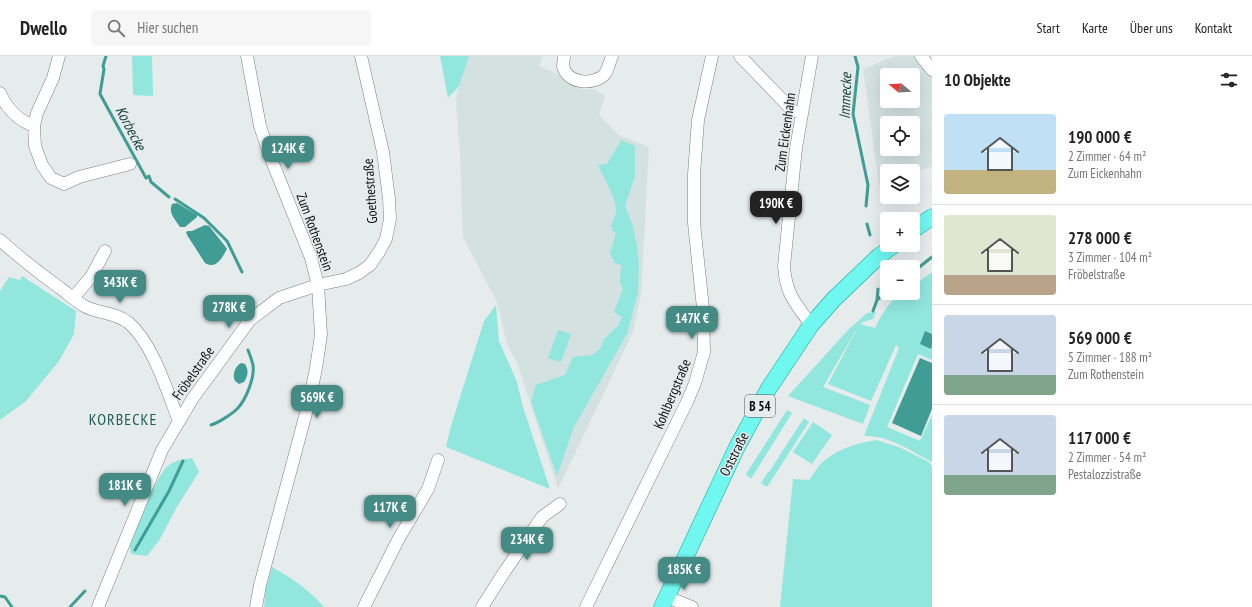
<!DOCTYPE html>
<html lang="de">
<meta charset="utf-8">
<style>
:root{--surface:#fff;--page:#f6f6f6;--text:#222;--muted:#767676;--line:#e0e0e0;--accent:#448b85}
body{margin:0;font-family:"PT Sans Narrow",sans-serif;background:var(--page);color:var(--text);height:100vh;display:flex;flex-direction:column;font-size:15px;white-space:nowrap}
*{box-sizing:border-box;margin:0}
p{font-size:13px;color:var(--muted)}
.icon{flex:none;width:22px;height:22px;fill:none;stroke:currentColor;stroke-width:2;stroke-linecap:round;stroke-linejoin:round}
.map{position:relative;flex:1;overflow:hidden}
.panel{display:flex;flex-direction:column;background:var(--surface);width:320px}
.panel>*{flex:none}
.needle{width:26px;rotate:288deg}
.buttons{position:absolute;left:880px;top:12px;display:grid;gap:8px}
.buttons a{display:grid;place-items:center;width:40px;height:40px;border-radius:4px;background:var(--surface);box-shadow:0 4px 16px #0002;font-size:20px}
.price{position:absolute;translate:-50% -34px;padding:0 9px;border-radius:8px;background:var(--accent);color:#fff;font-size:13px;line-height:26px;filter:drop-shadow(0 1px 2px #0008)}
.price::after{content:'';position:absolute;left:50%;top:24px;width:12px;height:9px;margin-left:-6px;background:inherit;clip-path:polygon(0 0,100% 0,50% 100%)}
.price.active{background:#222;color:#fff}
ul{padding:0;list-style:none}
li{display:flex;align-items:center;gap:12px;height:100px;padding:0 12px}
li+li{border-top:1px solid var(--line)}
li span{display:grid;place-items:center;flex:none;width:112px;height:80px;border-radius:4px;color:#555}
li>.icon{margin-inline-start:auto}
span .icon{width:48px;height:48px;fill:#fffc;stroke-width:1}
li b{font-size:17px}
h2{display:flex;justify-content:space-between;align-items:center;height:48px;padding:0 12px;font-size:17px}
header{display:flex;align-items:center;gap:24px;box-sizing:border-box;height:56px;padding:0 20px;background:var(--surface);border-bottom:1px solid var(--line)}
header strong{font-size:19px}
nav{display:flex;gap:22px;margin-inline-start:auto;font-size:14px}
.search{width:280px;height:36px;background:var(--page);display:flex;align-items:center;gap:10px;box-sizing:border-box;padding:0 14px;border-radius:4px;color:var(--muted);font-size:15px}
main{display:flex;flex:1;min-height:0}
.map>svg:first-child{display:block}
</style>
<header>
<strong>Dwello</strong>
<div class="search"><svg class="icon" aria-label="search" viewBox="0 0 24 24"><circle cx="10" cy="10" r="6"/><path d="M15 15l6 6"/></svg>Hier suchen</div>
<nav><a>Start</a><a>Karte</a><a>Über uns</a><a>Kontakt</a></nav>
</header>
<main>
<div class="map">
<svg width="932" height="551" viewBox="0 0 932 551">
<rect width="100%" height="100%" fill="#e6ebeb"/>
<!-- built -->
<path fill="#d3e2e0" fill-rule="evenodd" d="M469 0H543L539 10 560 19 564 25 573 30 581 33H594L605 40 599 59 619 79 649 91 641 238 633 276 558 433 518 309 507 288 497 246 463 181 460 98 456 45 459 30Z
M895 0H915L932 21V110L913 118V115H887V130L880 134 863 13ZM887 19H913V45H887ZM887 67H913V93H887Z"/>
<!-- green -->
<path fill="#91e6de" d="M132 0H152L153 40 133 39Z
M440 0H469L459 30 448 42Z
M621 84 635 90V121L625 150 632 168 637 189 639 209 638 237 627 278 574 371 557 420 531 346 536 329 565 319 573 301 593 299 600 293 604 283 618 270 622 261 614 256C617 247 621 240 623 232L620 228 621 209 613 206 614 204 610 198 616 177 612 174 611 170C612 166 615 161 616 156 618 145 603 120 598 109L607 108Z
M932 216V278L925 275 930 293 932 290V304L918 298 887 371 920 385 932 359V406C911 395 889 379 864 380L899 292 896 289 871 345 828 328 859 269 823 331 870 349 863 368 788 340 849 273 867 257 876 256 873 263 863 266 860 268 875 272C881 260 890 243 903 237 906 236 910 237 913 237V230Z
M22 220 76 255 74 278 59 305 26 345 0 364V235L9 221 20 224Z
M496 249 499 285 517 326 523 351 550 433 446 391 451 370 484 265Z
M558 274 571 278 561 306 548 302Z
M787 354 792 357 751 423 746 418Z
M804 362 809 366 767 431 761 427 768 416H769Z
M813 366 832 379 812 408 793 396Z
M876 384 899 391 929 406 932 411V551H780L793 423 809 424C814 418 818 409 825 404 840 392 857 387 876 384Z
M192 402 199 416 178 449 160 483 147 500 131 498 130 490C137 473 156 418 169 409 175 404 185 403 192 402Z
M272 511C290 521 311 535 324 551H264L266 533Z"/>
<!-- water -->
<path fill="#409d96" d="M177 147 197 159V161L185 171H180C175 163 168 157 172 148Z
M205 169 209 170 225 190 227 193C222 202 216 214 205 207L187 179 186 176 188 175H192Z
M925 275 932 278V290L931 293 920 288Z
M920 302 932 307V353L921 380 892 367Z
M241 307 245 308C249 314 248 320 244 326L239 328 235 325C232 319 235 310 241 307Z"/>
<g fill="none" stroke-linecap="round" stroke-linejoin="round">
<!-- stream -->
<path stroke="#409d96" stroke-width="3" d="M106 0 103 10 104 13 100 38 146 122 149 120 151 126 169 141
M855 0 858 11 853 58 868 129 866 150
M175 143 204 162 227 185 242 216
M867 168 870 179
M913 216 932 201
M877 244 878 233
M873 255 877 244 887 236
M211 369C218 367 232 358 237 353 246 344 255 321 253 309 252 305 250 299 248 294
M135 494 169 435 183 405
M0 540 5 541 12 551
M70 551 85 535"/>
<!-- minor casing -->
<g stroke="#7b807f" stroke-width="13">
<path id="minor" d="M59 0 53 22 37 57 34 70 35 90 42 109 51 122 64 128 79 121 130 108
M247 0 260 70 270 100 311 202 318 229 321 279 316 312 310 342 260 529 256 551
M564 0C564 3 563 7 563 10 567 28 594 30 605 18 608 13 610 5 612 0
M740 0 793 55 802 57
M921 0 932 14
M0 37C7 53 17 64 34 70
M0 184C19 201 39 217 60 232 68 238 76 245 84 250 99 258 116 256 129 267 153 288 167 335 179 365
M73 242 91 221 105 195
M811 269C795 246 786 239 784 210L796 92 812 0
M667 541 692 551
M98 551 162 394 193 342 250 264 279 242 318 229 346 223 359 217 370 209 379 196 386 183 390 163 389 143 383 96 361 0
M364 551 399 482 428 433 438 404
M482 551 503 518 542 461 560 448
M586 551 687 346 695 327 704 296 703 252 694 167V118L698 64 712 0"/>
</g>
<!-- major casing -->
<g stroke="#0ea39b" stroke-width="17">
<path id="major" d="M913 174 932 161
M662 551 737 391 769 332 811 269 834 243 879 200 894 189"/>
</g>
<!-- minor -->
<use href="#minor" stroke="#fff" stroke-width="12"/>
<!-- major -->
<use href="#major" stroke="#6ff7f0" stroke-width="16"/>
</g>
<g text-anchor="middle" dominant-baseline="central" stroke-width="3" stroke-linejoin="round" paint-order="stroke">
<!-- shield labels -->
<rect fill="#e6ebeb" stroke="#4e5151" stroke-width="1" x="745" y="339" width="30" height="22" rx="3"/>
<g font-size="13" font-weight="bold" fill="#0d0f0f">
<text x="760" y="350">B 54</text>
</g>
<!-- street labels -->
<g font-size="14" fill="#0d0f0f" stroke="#e6ebeb">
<text transform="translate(785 76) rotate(-82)">Zum Eickenhahn</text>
<text transform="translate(370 135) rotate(-94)">Goethestraße</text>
<text transform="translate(315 176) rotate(70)">Zum Rothenstein</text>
<text transform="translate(193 317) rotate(-55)">Fröbelstraße</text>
<text transform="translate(672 338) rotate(-67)">Kohlbergstraße</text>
<text transform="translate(734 398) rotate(-63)">Oststraße</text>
</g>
<!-- water labels -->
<g font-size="15" font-style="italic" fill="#123d3a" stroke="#e6ebeb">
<text transform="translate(845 40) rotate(-88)">Immecke</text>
<text transform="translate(131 72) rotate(62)">Korbecke</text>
</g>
<!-- quarter labels -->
<g font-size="16" letter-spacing="1" fill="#225c57" stroke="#e6ebeb">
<text x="123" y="363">KORBECKE</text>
</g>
</g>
</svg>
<div class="buttons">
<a><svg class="needle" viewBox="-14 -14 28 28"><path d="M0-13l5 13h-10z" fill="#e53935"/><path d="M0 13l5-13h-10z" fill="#767676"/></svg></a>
<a><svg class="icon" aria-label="locate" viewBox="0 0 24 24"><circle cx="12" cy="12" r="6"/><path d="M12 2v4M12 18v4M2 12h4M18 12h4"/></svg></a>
<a><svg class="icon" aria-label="layers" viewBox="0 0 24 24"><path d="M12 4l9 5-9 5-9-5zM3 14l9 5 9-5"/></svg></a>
<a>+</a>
<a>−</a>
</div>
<b class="price" style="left:288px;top:114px">124K €</b>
<b class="price active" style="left:776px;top:169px">190K €</b>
<b class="price" style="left:120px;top:248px">343K €</b>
<b class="price" style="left:229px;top:273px">278K €</b>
<b class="price" style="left:692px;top:284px">147K €</b>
<b class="price" style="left:317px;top:363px">569K €</b>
<b class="price" style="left:125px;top:451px">181K €</b>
<b class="price" style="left:390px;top:473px">117K €</b>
<b class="price" style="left:527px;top:505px">234K €</b>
<b class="price" style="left:684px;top:535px">185K €</b>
</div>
<section class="panel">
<h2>10 Objekte<svg class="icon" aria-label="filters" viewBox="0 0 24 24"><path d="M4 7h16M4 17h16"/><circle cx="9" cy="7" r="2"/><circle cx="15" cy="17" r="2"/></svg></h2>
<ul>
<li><span style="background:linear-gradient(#bfe0f5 70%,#c2b280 0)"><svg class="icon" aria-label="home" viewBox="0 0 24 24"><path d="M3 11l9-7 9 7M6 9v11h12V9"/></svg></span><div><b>190 000 €</b><p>2 Zimmer · 64 m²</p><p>Zum Eickenhahn</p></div></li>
<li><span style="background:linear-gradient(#dfe7d0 75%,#b9a48a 0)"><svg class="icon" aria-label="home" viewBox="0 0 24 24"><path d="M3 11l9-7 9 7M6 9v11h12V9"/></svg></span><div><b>278 000 €</b><p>3 Zimmer · 104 m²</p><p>Fröbelstraße</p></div></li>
<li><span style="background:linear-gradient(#c9d6e8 75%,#7fa58c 0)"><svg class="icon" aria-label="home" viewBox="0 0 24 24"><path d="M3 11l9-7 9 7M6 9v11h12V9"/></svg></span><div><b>569 000 €</b><p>5 Zimmer · 188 m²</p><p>Zum Rothenstein</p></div></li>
<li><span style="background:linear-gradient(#c9d6e8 75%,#7fa58c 0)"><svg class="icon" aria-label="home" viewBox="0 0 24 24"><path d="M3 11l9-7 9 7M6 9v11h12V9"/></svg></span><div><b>117 000 €</b><p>2 Zimmer · 54 m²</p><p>Pestalozzistraße</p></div></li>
</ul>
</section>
</main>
